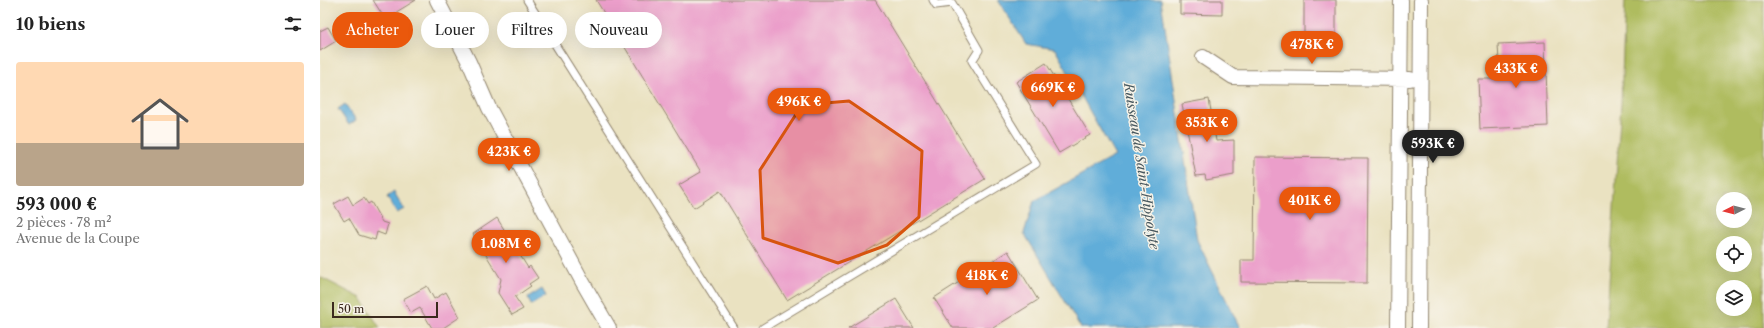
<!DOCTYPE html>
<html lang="fr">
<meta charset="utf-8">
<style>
:root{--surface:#fff;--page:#f2f2f2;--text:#222;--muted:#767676;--accent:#ea580c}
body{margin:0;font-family:"Libre Caslon Text",serif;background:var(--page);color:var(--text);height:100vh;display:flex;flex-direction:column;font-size:15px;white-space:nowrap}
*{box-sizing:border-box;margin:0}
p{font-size:13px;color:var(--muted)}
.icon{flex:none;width:22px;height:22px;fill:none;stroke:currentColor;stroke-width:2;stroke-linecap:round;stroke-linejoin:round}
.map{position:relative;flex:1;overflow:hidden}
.sheet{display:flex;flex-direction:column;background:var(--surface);width:320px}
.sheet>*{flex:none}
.guide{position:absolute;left:12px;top:12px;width:380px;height:36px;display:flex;gap:8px}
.needle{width:26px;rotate:264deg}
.controls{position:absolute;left:1396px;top:192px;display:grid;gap:8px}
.controls a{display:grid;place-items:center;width:36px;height:36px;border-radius:50%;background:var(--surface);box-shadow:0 4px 16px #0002;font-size:20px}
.scale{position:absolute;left:12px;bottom:10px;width:106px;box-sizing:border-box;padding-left:4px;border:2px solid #3b2a1e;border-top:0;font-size:11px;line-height:14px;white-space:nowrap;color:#3b2a1e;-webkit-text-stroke:3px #f7f3e8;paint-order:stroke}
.price{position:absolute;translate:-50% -34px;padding:0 9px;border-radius:14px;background:var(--accent);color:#fff;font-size:13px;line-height:26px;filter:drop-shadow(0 1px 2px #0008)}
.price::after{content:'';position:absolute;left:50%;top:24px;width:12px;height:9px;margin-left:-6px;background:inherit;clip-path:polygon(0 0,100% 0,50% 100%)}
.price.active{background:#222;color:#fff}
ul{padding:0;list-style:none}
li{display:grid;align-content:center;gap:8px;height:212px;padding:0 16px}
li span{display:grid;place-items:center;height:124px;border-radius:4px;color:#555}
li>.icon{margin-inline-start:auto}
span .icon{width:72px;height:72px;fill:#fffc;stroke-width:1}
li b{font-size:17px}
h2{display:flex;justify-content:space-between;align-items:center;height:48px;padding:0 16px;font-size:17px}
.pill{padding:0 14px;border-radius:18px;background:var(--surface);box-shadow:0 4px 16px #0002;font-size:14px;line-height:36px}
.pill.active{background:var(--accent);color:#fff}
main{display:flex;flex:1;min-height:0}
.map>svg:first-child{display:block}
</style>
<main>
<section class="sheet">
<h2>10 biens<svg class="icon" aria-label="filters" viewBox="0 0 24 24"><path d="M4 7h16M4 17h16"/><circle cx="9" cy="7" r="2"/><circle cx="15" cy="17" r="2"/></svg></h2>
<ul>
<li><span style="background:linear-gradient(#ffd9b3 65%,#b9a48a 0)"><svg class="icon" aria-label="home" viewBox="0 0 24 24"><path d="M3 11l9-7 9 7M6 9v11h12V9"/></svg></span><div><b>593 000 €</b><p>2 pièces · 78 m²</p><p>Avenue de la Coupe</p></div></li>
</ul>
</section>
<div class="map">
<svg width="1444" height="328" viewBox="0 0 1444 328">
<rect width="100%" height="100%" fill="#f7f3e8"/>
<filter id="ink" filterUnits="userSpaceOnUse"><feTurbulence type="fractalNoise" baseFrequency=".025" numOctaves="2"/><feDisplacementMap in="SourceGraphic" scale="8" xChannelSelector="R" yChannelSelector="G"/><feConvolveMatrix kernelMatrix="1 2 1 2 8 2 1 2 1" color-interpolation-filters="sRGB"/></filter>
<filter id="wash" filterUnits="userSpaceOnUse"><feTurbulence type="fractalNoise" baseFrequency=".012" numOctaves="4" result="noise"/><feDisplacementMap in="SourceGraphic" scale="16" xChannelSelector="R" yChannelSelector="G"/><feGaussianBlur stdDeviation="0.9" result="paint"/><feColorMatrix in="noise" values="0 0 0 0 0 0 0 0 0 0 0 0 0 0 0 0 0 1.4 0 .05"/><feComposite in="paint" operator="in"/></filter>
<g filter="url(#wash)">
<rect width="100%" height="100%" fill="#eae2c1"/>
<!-- green -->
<path fill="#afbc5e" stroke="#75733e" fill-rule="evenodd" d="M1305 0H1444V328H1286L1301 104ZM1403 199H1425V221H1403ZM1403 243H1425V265H1403ZM1403 287H1425V309H1403Z
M0 277 41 298 60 328H0Z"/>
<!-- water -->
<path fill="#60add9" stroke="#4e6c7c" d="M678 0H841L877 240 920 328H761L704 233 714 201 795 156 735 49 706 44Z
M25 104 36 120 29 125 18 109Z
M74 192 84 209 77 213 67 197Z
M222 289 226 296 211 305 208 298Z"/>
<g id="blocks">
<!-- building -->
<path fill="#eb9eca" d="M53 0H96L65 19Z
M276 0H555L665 179 467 300 400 191 374 208 359 185 381 172Z
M860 0H902V15L860 14Z
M984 0H1016V38H984Z
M8 27 16 41 0 51V31Z
M1225 42 1228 126 1160 129 1158 79H1180L1178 44Z
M726 63 770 135 739 153 696 82Z
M889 99 896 141 914 140V175L886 180 885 175 876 176 862 104Z
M935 157 1048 158 1047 283 921 282V260H934Z
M28 196 33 205 44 198 48 204 51 202 62 222 68 224 65 235 57 232 55 240 39 235 29 218 24 221 14 204Z
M177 218 208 268 210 266 218 278 209 284 211 286 195 297 203 309 192 315 178 293 181 279 153 234Z
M688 251 718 300 673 328H633L614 298Z
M107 286 114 299 126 292 140 317 123 328H112L100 308 91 313 83 299Z
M576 299 594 328H528Z"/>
</g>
</g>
<g filter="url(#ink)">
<use href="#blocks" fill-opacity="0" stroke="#928670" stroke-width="1"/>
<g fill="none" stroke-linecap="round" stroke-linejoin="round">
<!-- lane casing -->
<g stroke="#928670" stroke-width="9">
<path id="lane" d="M207 0 414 328
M443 328 716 164 652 61 659 50 632 3 616 5 613 0"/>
</g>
<!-- street casing -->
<g stroke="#928670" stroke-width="16">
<path id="street" d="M117 0 149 62 169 108 262 281 289 328
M883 57 913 77 1090 79
M1078 328 1081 0
M1099 328 1101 0"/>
</g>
<!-- lane -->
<use href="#lane" stroke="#fff" stroke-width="7"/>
<!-- street -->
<use href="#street" stroke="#fff" stroke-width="14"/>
</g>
</g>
<!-- marked area -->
<path fill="#d7540e" fill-opacity="0.2" stroke="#d7540e" stroke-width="3" stroke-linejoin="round" d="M529 101 602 151 599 217 567 245 518 263 443 238 440 170 482 105Z"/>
<g text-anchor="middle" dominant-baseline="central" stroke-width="3" stroke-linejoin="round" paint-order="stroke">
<!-- water labels -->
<g font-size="13" font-style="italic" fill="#48585f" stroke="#f7f3e8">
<text transform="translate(822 166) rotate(81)">Ruisseau de Saint-Hippolyte</text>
</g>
</g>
</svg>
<div class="controls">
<a><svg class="needle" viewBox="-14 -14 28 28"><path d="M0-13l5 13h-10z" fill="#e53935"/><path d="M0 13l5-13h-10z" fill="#767676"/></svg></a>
<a><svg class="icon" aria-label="locate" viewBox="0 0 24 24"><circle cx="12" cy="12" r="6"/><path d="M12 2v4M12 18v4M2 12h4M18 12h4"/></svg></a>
<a><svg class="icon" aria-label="layers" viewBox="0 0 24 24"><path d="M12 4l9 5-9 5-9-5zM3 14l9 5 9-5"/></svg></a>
</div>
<div class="scale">50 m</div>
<b class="price" style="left:992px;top:65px">478K €</b>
<b class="price" style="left:1196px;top:89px">433K €</b>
<b class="price" style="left:733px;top:108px">669K €</b>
<b class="price" style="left:479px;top:122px">496K €</b>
<b class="price" style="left:887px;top:143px">353K €</b>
<b class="price active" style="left:1113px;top:164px">593K €</b>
<b class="price" style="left:189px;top:172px">423K €</b>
<b class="price" style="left:990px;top:221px">401K €</b>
<b class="price" style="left:186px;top:264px">1.08M €</b>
<b class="price" style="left:667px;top:296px">418K €</b>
<div class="guide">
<a class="pill active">Acheter</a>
<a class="pill">Louer</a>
<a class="pill">Filtres</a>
<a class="pill">Nouveau</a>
</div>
</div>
</main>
